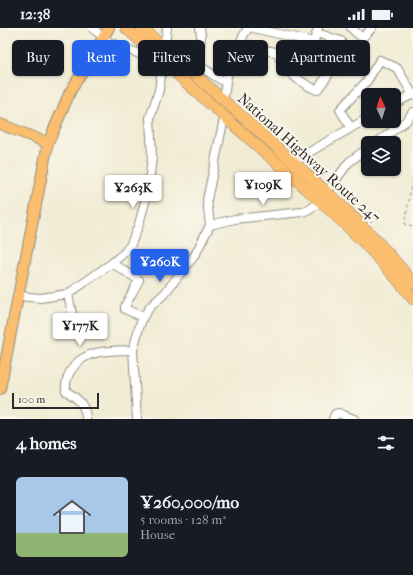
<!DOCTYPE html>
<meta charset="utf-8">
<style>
:root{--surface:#171b24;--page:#242831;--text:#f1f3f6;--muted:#9ea1a6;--line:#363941;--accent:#2563eb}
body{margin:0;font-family:"IM FELL French Canon",serif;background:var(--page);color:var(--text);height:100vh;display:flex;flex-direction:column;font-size:15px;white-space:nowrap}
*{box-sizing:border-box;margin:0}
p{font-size:13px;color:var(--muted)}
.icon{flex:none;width:22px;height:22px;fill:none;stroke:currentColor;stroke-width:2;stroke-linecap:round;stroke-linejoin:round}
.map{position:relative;height:391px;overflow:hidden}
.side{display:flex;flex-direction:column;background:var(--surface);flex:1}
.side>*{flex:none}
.guide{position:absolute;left:12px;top:12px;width:389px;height:36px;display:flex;gap:8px}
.needle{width:26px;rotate:356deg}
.fabs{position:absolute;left:361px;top:60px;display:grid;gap:8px}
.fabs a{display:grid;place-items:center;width:40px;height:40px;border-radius:6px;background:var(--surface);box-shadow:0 1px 3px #0004;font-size:20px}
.scale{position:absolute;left:12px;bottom:10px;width:87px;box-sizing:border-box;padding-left:4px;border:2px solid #2b2b2b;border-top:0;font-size:11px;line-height:14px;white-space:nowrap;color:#2b2b2b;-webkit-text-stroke:3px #fbf7ec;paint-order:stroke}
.price{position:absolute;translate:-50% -34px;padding:0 9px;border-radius:4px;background:#fff;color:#222;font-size:13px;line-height:26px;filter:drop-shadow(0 1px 2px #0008)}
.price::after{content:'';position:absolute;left:50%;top:24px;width:12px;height:9px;margin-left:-6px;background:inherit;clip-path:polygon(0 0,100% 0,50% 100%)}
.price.active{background:var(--accent);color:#fff}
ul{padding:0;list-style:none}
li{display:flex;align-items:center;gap:12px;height:100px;padding:0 16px}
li+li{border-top:1px solid var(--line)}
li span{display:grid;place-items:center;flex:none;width:112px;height:80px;border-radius:6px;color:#555}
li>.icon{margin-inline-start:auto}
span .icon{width:48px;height:48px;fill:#fffc;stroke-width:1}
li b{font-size:17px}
h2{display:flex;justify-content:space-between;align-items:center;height:48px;padding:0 16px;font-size:17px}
.tag{padding:0 14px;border-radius:6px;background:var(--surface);box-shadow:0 1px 3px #0004;font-size:14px;line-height:36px}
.tag.active{background:var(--accent);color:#fff}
.status{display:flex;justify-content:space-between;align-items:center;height:28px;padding:0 20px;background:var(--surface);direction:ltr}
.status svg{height:11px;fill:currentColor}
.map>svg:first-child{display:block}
</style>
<div class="status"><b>12:38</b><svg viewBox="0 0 49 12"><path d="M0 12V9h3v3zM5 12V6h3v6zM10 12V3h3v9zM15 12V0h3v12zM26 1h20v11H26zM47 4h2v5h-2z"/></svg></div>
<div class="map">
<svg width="413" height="391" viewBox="0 0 413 391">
<rect width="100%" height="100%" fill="#fbf7ec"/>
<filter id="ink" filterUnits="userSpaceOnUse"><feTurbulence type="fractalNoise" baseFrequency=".025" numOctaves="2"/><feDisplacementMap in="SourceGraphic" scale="8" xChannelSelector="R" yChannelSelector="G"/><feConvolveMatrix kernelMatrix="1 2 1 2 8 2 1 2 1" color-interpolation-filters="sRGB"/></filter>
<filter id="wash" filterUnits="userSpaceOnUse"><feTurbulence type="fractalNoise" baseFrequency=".012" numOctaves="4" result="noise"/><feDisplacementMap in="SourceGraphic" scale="16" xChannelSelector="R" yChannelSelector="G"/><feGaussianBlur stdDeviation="0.9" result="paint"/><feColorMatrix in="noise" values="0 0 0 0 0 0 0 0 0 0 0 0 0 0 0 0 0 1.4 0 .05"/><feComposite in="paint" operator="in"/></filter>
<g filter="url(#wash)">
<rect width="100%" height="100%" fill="#f1ecd4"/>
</g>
<g filter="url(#ink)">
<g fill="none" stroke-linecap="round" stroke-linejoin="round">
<!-- minor casing -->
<g stroke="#8e8c80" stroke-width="10">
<path id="minor" d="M92 0 109 14 145 28 162 41
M253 0 314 14
M351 0 360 8 363 9 372 0
M241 14 256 20 309 31 318 0
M160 16 166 9 167 0
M277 24C282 42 301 55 317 62L334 39 341 13 317 5
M198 36 201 8 200 0
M187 40C189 39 192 36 195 36 199 35 217 52 226 54
M222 72C226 65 225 60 226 53 228 41 241 10 248 0
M394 76 413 66
M351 100 340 82 367 53 380 32 397 40 413 67
M376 115 406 93 413 84
M294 134 306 126 368 90
M327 164 349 134 368 120
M210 197 235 191 302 184 309 182 321 173
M112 235 139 252 125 278V281L143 289
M68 266 74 295 78 299 77 301 74 303 72 302 71 299 74 295
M19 268 40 270 68 266 112 235 125 224 131 216 139 196 148 163 152 129 150 90 159 62 163 34
M86 391C86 377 77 370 66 363 65 353 68 345 75 337 89 321 113 323 133 322
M137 391 133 322 139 300 143 289 150 279 164 266 195 227 210 197 207 172 223 95 227 92
M333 391 335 386 338 385 354 391"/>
</g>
<!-- major casing -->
<g stroke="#8e8c80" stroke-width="12">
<path id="major" d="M0 96 48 115
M0 361 48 115 70 64 109 0"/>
</g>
<!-- highway casing -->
<g stroke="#8e8c80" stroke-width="12">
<path id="highway" d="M126 0C168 38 210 76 253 114 309 163 367 211 413 271
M142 0C183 36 224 73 265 109 317 155 370 200 413 255"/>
</g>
<!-- path -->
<path stroke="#8e8c80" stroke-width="1" stroke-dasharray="3 3" stroke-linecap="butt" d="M413 147 405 196 413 199"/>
<!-- minor -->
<use href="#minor" stroke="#fff" stroke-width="8"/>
<!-- major -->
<use href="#major" stroke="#fbbe6e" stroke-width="10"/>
<!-- highway -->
<use href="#highway" stroke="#fbbe6e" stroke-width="11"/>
</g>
</g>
<g text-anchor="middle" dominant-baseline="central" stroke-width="4" stroke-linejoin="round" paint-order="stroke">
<!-- street labels -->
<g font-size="15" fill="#2b2b2b" stroke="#fbf7ec">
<text transform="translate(309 130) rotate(42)">National Highway Route 247</text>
</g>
</g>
</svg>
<div class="fabs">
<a><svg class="needle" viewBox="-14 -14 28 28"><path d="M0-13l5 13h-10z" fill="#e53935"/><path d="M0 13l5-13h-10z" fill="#9ea1a6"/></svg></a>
<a><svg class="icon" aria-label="layers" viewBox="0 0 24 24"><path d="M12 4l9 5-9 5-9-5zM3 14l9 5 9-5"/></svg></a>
</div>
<div class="scale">100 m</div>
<b class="price" style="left:263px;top:178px">¥109K</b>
<b class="price" style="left:133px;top:181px">¥263K</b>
<b class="price active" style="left:160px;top:255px">¥260K</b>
<b class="price" style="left:80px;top:319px">¥177K</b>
<div class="guide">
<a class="tag">Buy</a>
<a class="tag active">Rent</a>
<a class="tag">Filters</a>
<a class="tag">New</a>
<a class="tag">Apartment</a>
</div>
</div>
<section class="side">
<h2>4 homes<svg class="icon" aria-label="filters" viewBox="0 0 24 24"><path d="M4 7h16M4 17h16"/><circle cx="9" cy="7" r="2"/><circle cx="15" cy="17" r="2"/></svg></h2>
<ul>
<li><span style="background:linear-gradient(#a9c7e8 70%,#8fb573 0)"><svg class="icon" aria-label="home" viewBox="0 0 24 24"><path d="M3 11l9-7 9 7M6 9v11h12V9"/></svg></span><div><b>¥260,000/mo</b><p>5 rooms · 128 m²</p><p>House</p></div></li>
</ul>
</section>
